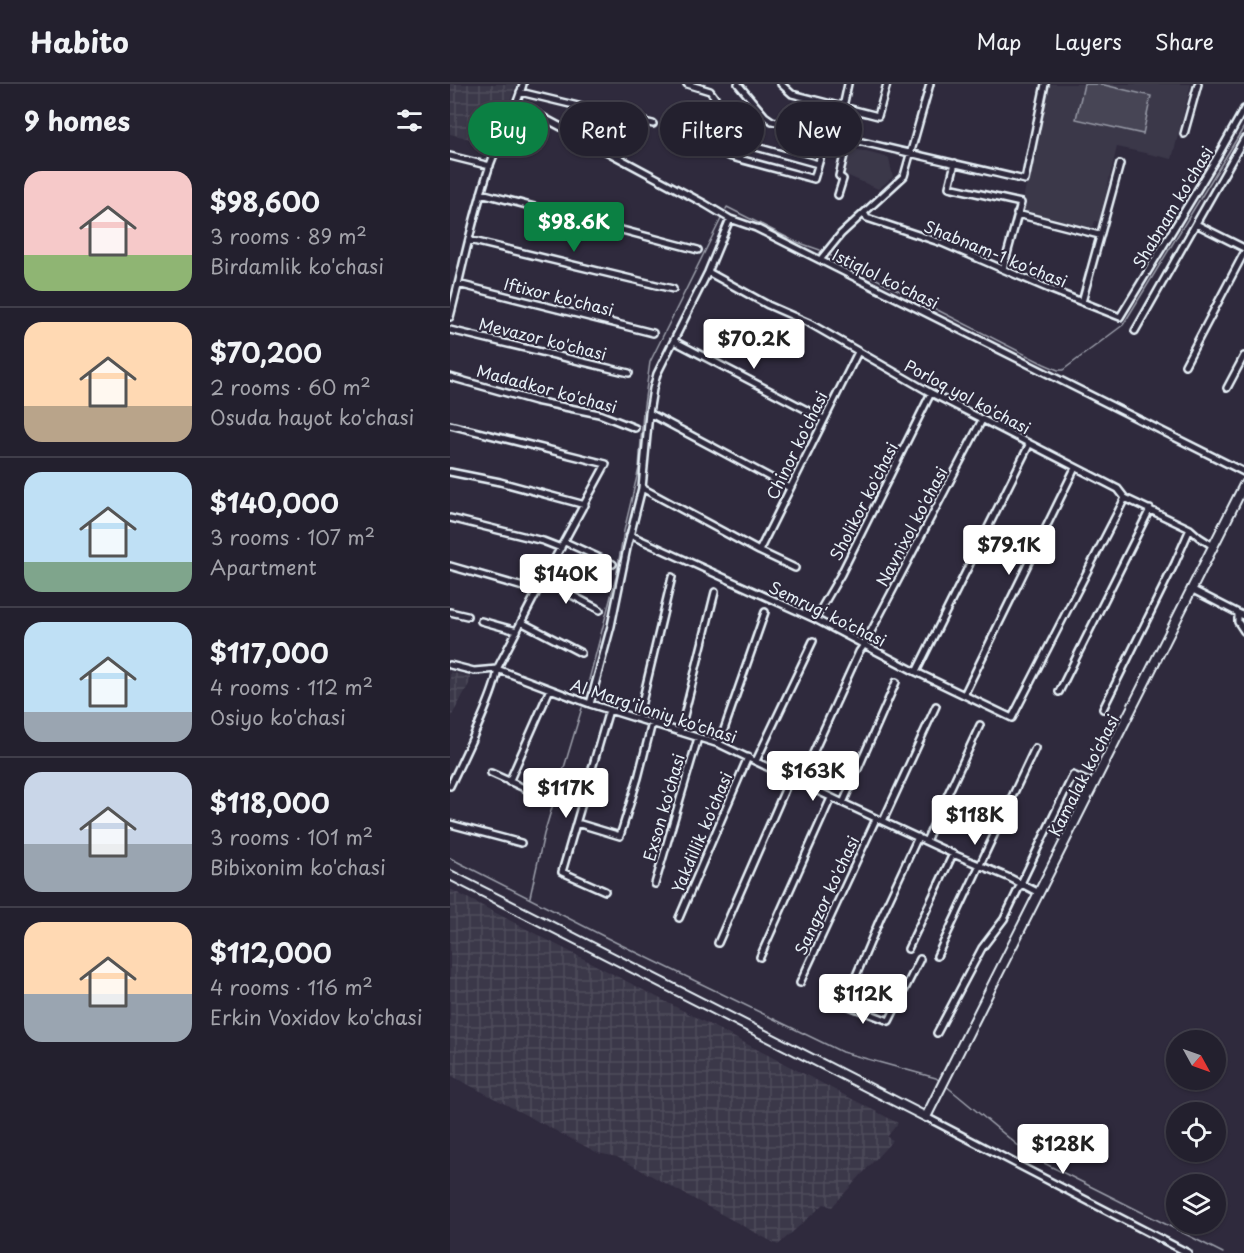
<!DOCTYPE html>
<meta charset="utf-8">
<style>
:root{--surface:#23202e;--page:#2b2836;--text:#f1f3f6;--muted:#a3a3aa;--line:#403e4a;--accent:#0b8043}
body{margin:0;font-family:"Playpen Sans",sans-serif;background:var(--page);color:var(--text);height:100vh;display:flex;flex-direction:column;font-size:22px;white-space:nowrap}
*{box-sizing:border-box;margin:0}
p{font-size:20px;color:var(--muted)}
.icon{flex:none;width:33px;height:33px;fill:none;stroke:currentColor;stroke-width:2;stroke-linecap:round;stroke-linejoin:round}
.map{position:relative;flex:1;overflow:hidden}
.details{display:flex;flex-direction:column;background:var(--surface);width:450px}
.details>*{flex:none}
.top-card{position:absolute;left:18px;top:18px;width:570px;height:54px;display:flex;gap:12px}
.needle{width:39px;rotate:130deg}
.buttons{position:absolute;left:716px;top:946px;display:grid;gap:12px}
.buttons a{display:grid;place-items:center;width:60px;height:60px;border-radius:50%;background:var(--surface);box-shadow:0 2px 4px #0004,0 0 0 2px var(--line);font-size:30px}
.price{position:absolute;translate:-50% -51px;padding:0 14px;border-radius:6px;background:#fff;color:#222;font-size:20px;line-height:39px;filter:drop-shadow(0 2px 3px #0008)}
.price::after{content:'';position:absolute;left:50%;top:36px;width:18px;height:14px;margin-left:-9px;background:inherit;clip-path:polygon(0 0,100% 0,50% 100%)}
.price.selected{background:var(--accent);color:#fff}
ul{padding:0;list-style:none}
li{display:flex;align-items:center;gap:18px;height:150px;padding:0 24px}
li+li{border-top:2px solid var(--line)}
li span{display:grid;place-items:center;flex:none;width:168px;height:120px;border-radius:18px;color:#555}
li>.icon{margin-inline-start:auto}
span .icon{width:72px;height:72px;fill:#fffc;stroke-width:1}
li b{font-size:26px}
h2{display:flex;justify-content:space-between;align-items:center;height:72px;padding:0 24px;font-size:26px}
.chip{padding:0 21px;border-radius:27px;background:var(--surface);box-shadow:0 2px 4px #0004,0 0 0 2px var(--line);font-size:21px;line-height:54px}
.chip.selected{background:var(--accent);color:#fff}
header{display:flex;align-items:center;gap:36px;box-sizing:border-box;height:84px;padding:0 30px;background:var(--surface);border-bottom:2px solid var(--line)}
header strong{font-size:28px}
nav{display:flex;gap:33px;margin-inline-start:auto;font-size:21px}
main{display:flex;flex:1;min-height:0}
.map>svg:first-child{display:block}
</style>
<header>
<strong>Habito</strong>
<nav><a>Map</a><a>Layers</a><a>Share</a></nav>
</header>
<main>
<section class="details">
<h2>9 homes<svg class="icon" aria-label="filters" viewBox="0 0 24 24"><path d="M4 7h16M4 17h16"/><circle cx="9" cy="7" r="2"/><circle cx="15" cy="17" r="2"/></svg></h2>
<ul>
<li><span style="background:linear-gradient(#f6c9c9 70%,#8fb573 0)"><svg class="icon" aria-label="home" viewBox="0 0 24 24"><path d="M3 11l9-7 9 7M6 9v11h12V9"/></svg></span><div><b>$98,600</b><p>3 rooms · 89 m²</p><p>Birdamlik ko'chasi</p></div></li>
<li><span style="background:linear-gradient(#ffd9b3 70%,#b9a48a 0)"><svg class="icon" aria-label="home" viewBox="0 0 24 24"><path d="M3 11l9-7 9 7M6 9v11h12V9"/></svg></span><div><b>$70,200</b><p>2 rooms · 60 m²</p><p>Osuda hayot ko'chasi</p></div></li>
<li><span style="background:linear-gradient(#bfe0f5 75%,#7fa58c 0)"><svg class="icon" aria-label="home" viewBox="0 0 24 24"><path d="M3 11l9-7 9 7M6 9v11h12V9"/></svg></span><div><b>$140,000</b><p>3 rooms · 107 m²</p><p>Apartment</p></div></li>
<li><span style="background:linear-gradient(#bfe0f5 75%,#9aa5b1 0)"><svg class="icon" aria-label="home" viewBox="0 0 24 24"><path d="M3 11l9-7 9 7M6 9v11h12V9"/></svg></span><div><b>$117,000</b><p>4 rooms · 112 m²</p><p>Osiyo ko'chasi</p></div></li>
<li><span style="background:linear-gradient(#c9d6e8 60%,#9aa5b1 0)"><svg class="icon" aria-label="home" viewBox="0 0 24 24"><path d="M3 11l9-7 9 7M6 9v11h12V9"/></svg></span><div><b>$118,000</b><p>3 rooms · 101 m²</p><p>Bibixonim ko'chasi</p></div></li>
<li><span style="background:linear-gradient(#ffd9b3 60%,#9aa5b1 0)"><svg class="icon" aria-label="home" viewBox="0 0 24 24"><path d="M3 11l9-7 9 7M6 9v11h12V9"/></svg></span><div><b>$112,000</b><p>4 rooms · 116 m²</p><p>Erkin Voxidov ko'chasi</p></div></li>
</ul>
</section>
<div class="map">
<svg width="794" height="1169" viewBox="0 0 794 1169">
<defs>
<pattern id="industrial-grid" width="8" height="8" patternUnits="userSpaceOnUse" patternTransform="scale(1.5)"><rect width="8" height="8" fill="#3b3749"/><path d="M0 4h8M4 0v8" fill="none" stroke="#4e4b5b"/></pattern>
</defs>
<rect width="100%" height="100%" fill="#2f2a3d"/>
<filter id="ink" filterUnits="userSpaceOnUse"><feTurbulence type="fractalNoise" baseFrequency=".0167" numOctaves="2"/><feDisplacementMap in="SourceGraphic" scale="12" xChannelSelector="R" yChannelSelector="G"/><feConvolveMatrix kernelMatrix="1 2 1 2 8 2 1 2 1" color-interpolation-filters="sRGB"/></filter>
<g filter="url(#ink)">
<!-- built -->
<path fill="#3b3749" d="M596 0H741L722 75 667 63 649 138 645 137 642 147 571 126Z
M401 64 439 74 443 93 428 105 394 90Z"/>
<!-- industrial -->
<path fill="url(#industrial-grid)" d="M0 0H66L46 61 0 50Z
M0 588 21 593 19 600 0 635Z
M0 805 448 1039 437 1053 443 1056 382 1123 374 1120 328 1161 167 1073 148 1069 0 991Z"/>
<!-- pitch -->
<path fill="#464455" stroke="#979aa6" stroke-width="1.5" d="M634 0H650L701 12 693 50 626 35Z"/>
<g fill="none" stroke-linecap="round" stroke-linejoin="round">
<!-- stream -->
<path stroke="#9c9fab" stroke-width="1.5" d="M276 125 277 123 344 157 370 166
M379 171 594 280 608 286H613L673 241 794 43
M134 615 166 493 174 447 189 384 193 328 200 278 272 133
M0 774 165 858 392 968 486 994 491 998
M80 813 94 750 132 624
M495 1001 582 1073 773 1169"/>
<!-- minor casing -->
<g stroke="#e8f1f8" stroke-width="10">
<path id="minor" d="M237 0 260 7 299 61 368 80
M288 0 315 32 322 37 575 96 595 0
M331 0 342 10 428 32 437 0
M70 8 203 40
M68 20 255 120 280 135 306 144 794 388
M393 23 398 0
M734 50 748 0
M0 72 40 82
M278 72 364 95 377 51
M505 79 499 103 571 119 553 185
M31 109 248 166
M388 111 393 95 389 92 398 55
M414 129 417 134 492 159 599 205 670 233 766 75 794 25
M567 130 649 151
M746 140 794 164
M19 156 223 205
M370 176 391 150 454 92 480 0
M258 188 318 221 359 239 481 309 668 405 675 414 740 445 749 453 763 462
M8 200 203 249
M632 218 670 80
M0 233C13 183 23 130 40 81 50 53 65 29 73 0
M0 246 179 289
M685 247 794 55
M224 257 374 335
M735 281 794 169
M0 293 85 317 149 330 185 344
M777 304 794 272
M199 329 340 404
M0 341 156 380 93 496 47 585C50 600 9 683 0 702
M0 388 50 398 135 421
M192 404 309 467 345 484
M0 434 93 457 111 464
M180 451 365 535 466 588 562 634 675 414
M115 458 163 480
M309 467 408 268
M0 482 87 507
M93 496 150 526
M741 505 794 532
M0 528 17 532
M788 529V538L794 547
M365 535 391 490 481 309
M31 537 67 547
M71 538 131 569
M0 581 24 587 47 585 140 620 269 660 393 719 503 770 560 794 589 809
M466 588 579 361
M609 608 700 425
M514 611 625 384
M140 620 161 542 177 464 192 404 199 329 203 305 207 290 258 188 280 135
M653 625 725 479 740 445
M188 635 222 493
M230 648 265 508
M269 660 315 528
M306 677 363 557
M41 689 98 715
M59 698 100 605
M350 698 409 568 414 561 532 336
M393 719 446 598
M433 737 486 622
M127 739 170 752 188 694 202 639
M0 740 71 759
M468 753 430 835 394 920 439 937 470 875
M476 757 530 641
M205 800 248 654
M155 807 112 788 159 626
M229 834 298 673
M268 859 340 694
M458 865 503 770
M487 872 585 664
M310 873 381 714
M350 899 426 735
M487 949 532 864 554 835 623 691 644 700
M476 1033 738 1169"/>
</g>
<!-- secondary casing -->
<g stroke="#e8f1f8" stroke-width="12">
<path id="secondary" d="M0 791 476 1033 794 401"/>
</g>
<!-- minor -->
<use href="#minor" stroke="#2f2a3d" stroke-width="5"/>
<!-- secondary -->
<use href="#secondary" stroke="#2f2a3d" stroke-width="8"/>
</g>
</g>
<g text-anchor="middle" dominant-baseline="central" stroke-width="4.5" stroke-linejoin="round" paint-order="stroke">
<!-- street labels -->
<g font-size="16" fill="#e8f1f8" stroke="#2f2a3d">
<text transform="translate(722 123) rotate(-59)">Shabnam ko'chasi</text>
<text transform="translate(546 169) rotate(22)">Shabnam-1 ko'chasi</text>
<text transform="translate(436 194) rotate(26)">Istiqlol ko'chasi</text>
<text transform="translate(109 212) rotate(14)">Iftixor ko'chasi</text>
<text transform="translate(93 254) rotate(14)">Mevazor ko'chasi</text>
<text transform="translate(97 304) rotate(15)">Madadkor ko'chasi</text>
<text transform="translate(518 312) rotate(28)">Porloq yol ko'chasi</text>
<text transform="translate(346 361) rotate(-64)">Chinor ko'chasi</text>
<text transform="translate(413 417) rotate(-63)">Sholikor ko'chasi</text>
<text transform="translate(461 442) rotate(-62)">Navnixol ko'chasi</text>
<text transform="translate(378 529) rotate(26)">Semrug' ko'chasi</text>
<text transform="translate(204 626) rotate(18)">Al Marg'iloniy ko'chasi</text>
<text transform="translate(633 691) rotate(-63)">Kamalak ko'chasi</text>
<text transform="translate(213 723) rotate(-74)">Exson ko'chasi</text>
<text transform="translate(251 748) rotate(-67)">Yakdillik ko'chasi</text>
<text transform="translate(376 811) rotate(-65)">Sangzor ko'chasi</text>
</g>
</g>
</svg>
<div class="buttons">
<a><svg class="needle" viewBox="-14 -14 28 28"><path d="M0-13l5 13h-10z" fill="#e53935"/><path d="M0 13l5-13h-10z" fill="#a3a3aa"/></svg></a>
<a><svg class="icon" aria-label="locate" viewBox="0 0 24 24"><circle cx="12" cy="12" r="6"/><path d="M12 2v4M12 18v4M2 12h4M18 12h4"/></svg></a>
<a><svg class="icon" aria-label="layers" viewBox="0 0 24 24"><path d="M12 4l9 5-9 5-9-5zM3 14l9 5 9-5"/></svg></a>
</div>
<b class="price selected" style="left:124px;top:169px">$98.6K</b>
<b class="price" style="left:304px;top:286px">$70.2K</b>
<b class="price" style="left:559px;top:492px">$79.1K</b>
<b class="price" style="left:116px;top:521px">$140K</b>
<b class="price" style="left:363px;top:718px">$163K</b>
<b class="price" style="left:116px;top:735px">$117K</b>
<b class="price" style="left:525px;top:762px">$118K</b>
<b class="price" style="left:413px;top:941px">$112K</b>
<b class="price" style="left:613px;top:1091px">$128K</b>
<div class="top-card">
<a class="chip selected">Buy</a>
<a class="chip">Rent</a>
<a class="chip">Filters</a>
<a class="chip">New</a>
</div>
</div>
</main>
